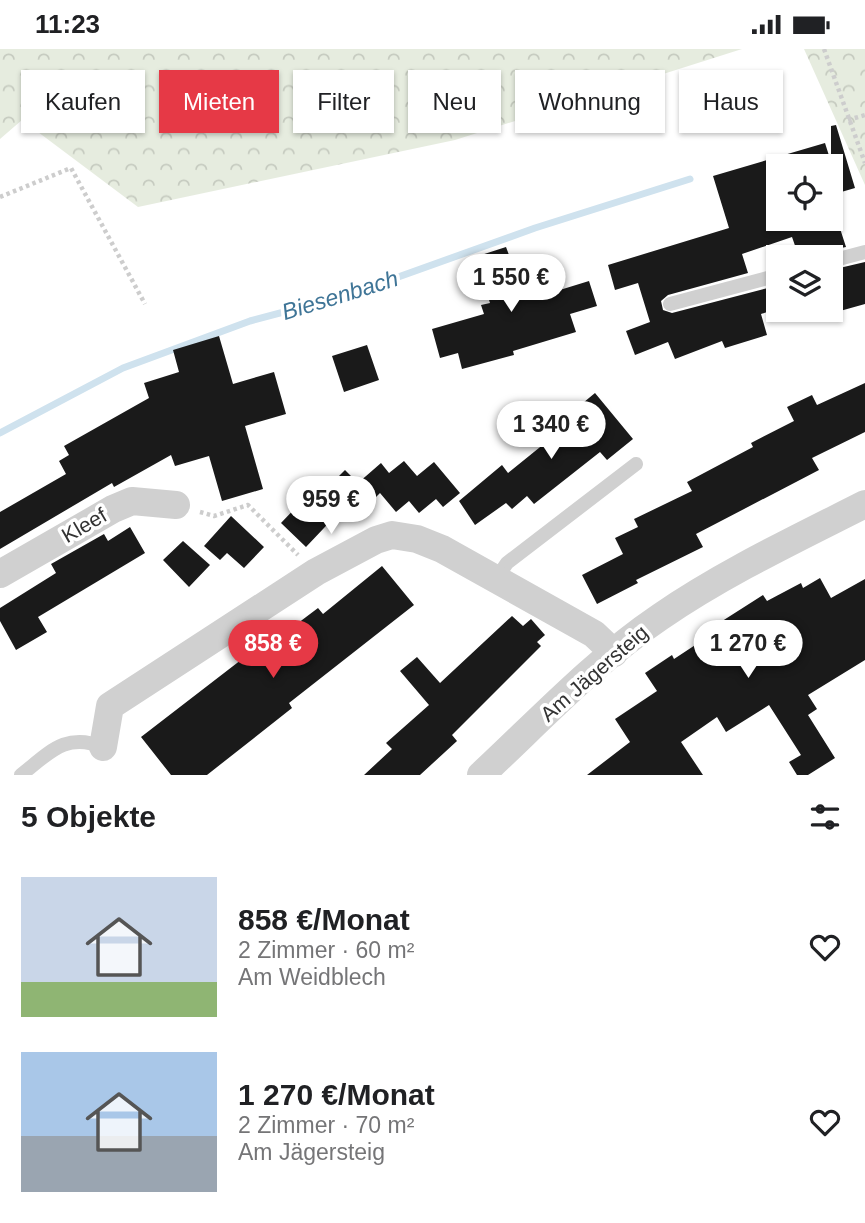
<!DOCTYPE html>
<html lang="de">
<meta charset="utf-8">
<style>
:root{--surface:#fff;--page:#f2f2f2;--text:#202124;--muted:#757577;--accent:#e63946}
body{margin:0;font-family:Arial,sans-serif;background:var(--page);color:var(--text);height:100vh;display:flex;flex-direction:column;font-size:26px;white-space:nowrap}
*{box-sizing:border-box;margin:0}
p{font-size:23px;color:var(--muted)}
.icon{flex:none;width:38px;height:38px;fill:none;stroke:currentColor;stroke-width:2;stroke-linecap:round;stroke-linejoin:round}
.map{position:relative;height:726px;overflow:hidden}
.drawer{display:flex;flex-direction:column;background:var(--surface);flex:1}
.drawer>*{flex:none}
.hud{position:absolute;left:21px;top:21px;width:824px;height:63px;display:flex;gap:14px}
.fabs{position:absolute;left:766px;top:105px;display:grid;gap:14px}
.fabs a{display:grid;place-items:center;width:77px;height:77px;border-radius:0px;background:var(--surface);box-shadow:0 2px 5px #0004;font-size:35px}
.price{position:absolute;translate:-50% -60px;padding:0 16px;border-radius:24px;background:#fff;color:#222;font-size:23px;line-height:46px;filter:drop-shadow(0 2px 4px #0008)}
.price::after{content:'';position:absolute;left:50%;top:42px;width:21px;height:16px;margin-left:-10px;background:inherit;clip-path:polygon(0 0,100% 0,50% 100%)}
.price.active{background:var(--accent);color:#fff}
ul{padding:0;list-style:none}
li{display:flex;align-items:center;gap:21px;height:175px;padding:0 21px}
li span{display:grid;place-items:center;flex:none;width:196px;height:140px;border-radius:0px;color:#555}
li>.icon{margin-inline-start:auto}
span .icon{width:84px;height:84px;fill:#fffc;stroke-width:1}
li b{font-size:30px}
h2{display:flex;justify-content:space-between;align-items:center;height:84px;padding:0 21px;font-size:30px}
.tag{padding:0 24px;border-radius:0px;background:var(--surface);box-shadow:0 2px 5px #0004;font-size:24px;line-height:63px}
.tag.active{background:var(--accent);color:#fff}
.status{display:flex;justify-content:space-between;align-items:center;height:49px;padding:0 35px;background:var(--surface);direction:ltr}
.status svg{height:19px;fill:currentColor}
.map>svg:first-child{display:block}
</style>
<div class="status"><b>11:23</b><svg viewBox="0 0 49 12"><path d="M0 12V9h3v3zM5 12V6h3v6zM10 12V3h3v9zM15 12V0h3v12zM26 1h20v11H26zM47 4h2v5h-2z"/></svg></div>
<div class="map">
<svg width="865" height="726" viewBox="0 0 865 726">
<defs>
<pattern id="forest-crowns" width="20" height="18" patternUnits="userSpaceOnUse" patternTransform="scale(1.75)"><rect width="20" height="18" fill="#e6ecdf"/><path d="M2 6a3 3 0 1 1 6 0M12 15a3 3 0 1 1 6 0" fill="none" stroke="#c6cbc0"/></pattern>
</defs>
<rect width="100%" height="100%" fill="#fff"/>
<!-- forest -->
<path fill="url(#forest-crowns)" d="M0 0H742L455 91 138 158 22 71 0 90Z
M804 0H865V136Z"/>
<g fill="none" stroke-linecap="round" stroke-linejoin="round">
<!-- stream -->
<path stroke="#cfe2ee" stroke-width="7" d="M0 384 123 319 250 272 348 246 535 179 690 130"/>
</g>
<!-- building -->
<path fill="#1a1a1a" d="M836 76 855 139 831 146V117H779V170H831V165L835 164 846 198 799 208 792 188 742 205 748 224 668 246 661 252 663 261 672 264 779 236V259L761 265 767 286 725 299 722 292 675 310 668 293 635 306 626 282 650 273 638 234 615 241 608 216 729 179 713 127 825 94 831 113V77Z
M506 198 512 214 524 210 537 248 589 232 597 257 570 265 576 283 513 302 514 306 462 320 458 304 440 309 432 280 484 265 481 256 490 254 475 208Z
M865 213V255L840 262 835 245 831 246V221Z
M219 287 233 335 274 323 286 365 245 377 263 440 222 452 209 407 175 417 171 406 114 438 112 434 0 500V463L66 425 59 412 69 406 64 397 149 349 144 334 179 323 173 301Z
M367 296 379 331 344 343 332 307Z
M865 334V383L812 409 819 421 696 485 703 498 636 531 638 534 597 555 582 526 623 505 615 489 638 478 634 470 692 442 687 433 753 398 751 394 794 372 787 358 812 346 817 356Z
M595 344 633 390 607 411 600 403 534 455 527 447 512 460 506 454 475 476 459 452 502 416 508 424 576 369 572 363Z
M404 412 417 427 434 413 460 444 443 458 436 450 419 464 409 452 396 463 380 444 352 472 341 461 306 498 281 474 302 452 308 458 345 421 358 434 381 414 389 424Z
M231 467 264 498 244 519 227 504 220 511 204 497Z
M130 478 145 504 38 568 47 583 16 601 0 572V559L56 524 51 515 104 485 108 492Z
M183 492 210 516 189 538 163 511Z
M382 517 414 556 289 654 292 659 207 726H171L141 688 250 604 253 608 318 559 323 565Z
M820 529 831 549 865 530V611L808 646 817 660 808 666 835 709 808 726H797L789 713 801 706 769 656 726 683 717 668 681 693 703 726H587L630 693 615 670 657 642 645 624 672 606 674 610 718 581 716 576 763 546 767 552 801 534 803 539Z
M512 567 523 577 531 570 545 586 537 593 541 597 452 686 457 692 420 726H364L392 700 386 694 429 656 400 622 417 608 440 634Z"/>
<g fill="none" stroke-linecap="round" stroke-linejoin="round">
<!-- path -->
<path stroke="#cdcdcd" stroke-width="4.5" stroke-dasharray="3.5 3.5" stroke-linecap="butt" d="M824 0 865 114
M848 71 865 66
M0 148 71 119 145 255
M200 463 214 467 248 456 298 506"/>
<!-- lane -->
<path stroke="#d0d0d0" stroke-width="14" d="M831 212 865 203
M670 255 779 226
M496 530 507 514 636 415
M21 726C50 703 66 683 103 698"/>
<!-- street -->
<path stroke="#d0d0d0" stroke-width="28" d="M0 525 113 460 132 452 176 456
M103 698 110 657 316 523 376 491 392 486 417 490 442 500 594 585 614 604
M481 726C539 672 595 612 660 568 724 524 796 490 865 455"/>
</g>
<g text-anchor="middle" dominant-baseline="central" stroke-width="7" stroke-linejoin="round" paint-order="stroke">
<!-- street labels -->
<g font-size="21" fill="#333" stroke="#fff">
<text transform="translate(84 476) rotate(-30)">Kleef</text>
<text transform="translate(594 624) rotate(-41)">Am Jägersteig</text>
</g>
<!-- water labels -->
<g font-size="23" font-style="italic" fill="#3f7597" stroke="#fff">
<text transform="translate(340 246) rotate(-17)">Biesenbach</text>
</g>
</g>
</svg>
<div class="fabs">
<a><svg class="icon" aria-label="locate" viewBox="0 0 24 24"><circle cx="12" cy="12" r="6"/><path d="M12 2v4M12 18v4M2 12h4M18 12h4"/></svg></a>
<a><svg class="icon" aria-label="layers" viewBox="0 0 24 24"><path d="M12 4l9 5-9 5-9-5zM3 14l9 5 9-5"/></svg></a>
</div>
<b class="price" style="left:511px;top:265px">1 550 €</b>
<b class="price" style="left:551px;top:412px">1 340 €</b>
<b class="price" style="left:331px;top:487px">959 €</b>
<b class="price active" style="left:273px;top:631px">858 €</b>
<b class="price" style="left:748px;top:631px">1 270 €</b>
<div class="hud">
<a class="tag">Kaufen</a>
<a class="tag active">Mieten</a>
<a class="tag">Filter</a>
<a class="tag">Neu</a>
<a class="tag">Wohnung</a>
<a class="tag">Haus</a>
</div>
</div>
<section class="drawer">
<h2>5 Objekte<svg class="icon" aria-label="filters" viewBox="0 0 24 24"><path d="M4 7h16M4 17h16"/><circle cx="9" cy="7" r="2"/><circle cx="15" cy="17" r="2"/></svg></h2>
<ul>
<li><span style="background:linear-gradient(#c9d6e8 75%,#8fb573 0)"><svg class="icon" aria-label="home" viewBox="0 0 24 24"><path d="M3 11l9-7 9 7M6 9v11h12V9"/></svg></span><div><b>858 €/Monat</b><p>2 Zimmer · 60 m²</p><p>Am Weidblech</p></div><svg class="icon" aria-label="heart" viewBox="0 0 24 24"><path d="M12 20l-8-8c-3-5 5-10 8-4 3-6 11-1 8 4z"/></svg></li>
<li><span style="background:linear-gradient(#a9c7e8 60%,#9aa5b1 0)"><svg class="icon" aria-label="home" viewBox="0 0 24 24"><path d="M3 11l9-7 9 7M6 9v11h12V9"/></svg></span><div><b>1 270 €/Monat</b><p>2 Zimmer · 70 m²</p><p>Am Jägersteig</p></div><svg class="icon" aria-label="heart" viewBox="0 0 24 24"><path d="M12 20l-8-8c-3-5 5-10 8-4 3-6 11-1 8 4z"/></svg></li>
</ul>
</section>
